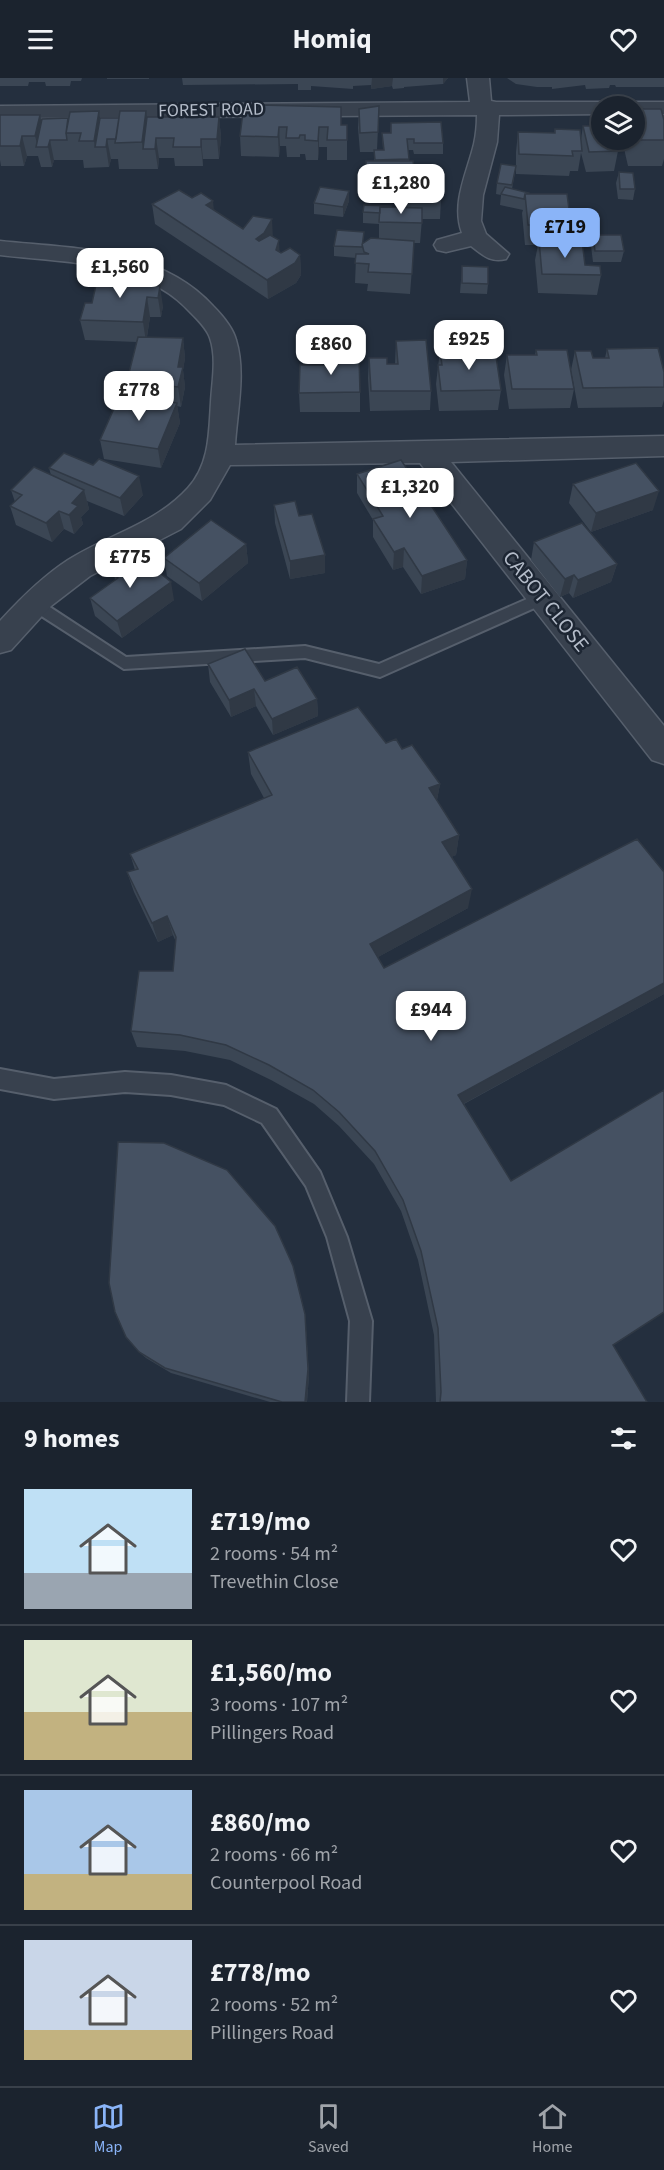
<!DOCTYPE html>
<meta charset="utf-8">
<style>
:root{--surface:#1b232e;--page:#282f3a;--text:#f1f3f6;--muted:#a0a4aa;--line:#39404a;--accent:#8ab4f8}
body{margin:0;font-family:"Source Sans 3",sans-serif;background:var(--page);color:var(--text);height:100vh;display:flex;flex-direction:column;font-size:22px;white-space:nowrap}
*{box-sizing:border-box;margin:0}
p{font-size:20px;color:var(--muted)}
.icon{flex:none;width:33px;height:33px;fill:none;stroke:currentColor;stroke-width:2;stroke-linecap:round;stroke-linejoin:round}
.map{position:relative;height:1324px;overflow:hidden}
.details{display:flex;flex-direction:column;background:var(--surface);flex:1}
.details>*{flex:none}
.tools{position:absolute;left:591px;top:18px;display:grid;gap:12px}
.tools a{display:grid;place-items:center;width:54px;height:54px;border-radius:50%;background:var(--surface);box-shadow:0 2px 4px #0004,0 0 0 2px var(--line);font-size:30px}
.price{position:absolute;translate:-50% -51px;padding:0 14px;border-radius:12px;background:#fff;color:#222;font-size:20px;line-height:39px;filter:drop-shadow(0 2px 3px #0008)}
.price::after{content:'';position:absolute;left:50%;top:36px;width:18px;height:14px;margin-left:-9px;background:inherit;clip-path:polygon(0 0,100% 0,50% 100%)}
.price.active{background:var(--accent);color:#111}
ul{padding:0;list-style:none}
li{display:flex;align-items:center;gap:18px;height:150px;padding:0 24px}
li+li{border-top:2px solid var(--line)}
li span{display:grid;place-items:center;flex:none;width:168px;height:120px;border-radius:0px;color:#555}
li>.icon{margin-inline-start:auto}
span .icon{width:72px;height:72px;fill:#fffc;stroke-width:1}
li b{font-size:26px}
h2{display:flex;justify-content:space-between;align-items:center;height:72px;padding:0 24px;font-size:26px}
header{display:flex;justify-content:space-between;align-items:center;height:78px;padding:0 24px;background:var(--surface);font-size:27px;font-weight:700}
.tabs{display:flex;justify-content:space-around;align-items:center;height:84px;border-top:2px solid var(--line);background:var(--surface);font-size:16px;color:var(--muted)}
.tabs a{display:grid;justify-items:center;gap:3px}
.tabs .active{color:var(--accent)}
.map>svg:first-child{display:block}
</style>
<header><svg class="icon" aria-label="menu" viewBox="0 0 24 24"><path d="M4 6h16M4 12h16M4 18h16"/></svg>Homiq<svg class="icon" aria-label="heart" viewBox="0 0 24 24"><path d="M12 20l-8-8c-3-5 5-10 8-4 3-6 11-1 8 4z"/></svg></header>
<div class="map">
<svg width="664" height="1324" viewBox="0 0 664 1324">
<rect width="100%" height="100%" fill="#242f3e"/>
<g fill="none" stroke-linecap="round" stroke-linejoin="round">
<!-- service casing -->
<g stroke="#565f6c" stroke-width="4">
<path id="service" d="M543 514 548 516 551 520 548 524 380 599 305 580 124 591 29 530 26 526 29 522H39L126 579 305 568 379 586Z
M0 991 54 1001 125 994 171 997 226 1007 276 1031 320 1094 347 1159 372 1243 369 1324H347L350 1243 327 1159 306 1108 262 1045 224 1027 171 1017 125 1014 54 1021 0 1011Z"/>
</g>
<!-- minor casing -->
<g stroke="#565f6c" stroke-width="3">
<path id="minor" d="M467 0H489L491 23 496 24H602L612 28H602V36L499 37 497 64 483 117 481 143 486 156 509 176 506 181C490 185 483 177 471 168L446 174 437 172 434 167 437 162 462 155C451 125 467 95 474 66 476 57 477 47 477 37L0 40V28L470 24Z
M634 24H664V36H634V28H624Z
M0 163C74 171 159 169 213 228 222 237 233 250 236 262 246 294 237 334 235 367L664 358V378L451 384 664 648V686L652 682 420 385 230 387 210 422 181 451 90 498 51 528 11 572 0 575V543C21 520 42 499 68 482 109 456 154 447 188 410 210 386 209 354 211 324 212 304 217 280 210 260 207 251 198 242 191 235 144 182 65 185 0 177Z"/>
</g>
<!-- service -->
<use href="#service" fill="#38414e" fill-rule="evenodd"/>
<!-- minor -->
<use href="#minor" fill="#38414e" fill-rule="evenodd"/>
</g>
<!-- wall -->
<path fill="#3b4654" d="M0 0H82L81 3H71L70 8H46L45 4H29L28 8H0Z
M107 0H149V1H107Z
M182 0H448L443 6 404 9V10L393 11 392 8 371 11V7L353 8V11L311 8V12H298V6L183 7Z
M507 0H664V9H616L615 7H610L609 10 586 11 585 7 552 11V9H537L516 6Z
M379 28 377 72H383L382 55H390L391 45 443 65V76H414L413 72H408L409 83 414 91 441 121 440 141H422L420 165H414L410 216 367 213 368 206 355 205 356 180 334 178V168L363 165 379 161V146L363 145V134L391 129H399L400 101H393V109H367L366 83H374V74H360L358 50 359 31Z
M341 29V47H347V82H327V69H319L318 82H306L305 76H300V79H287L286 68H280L279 79 241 78 240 58 259 34Z
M99 33 100 40H119L146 33 147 39H219L221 59 219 81H203V88H175L174 80H159L158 91H119L118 81H111L109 89 84 90 83 82H54L52 89H41L38 78H27L24 88H1L0 82V37H40L42 43 68 40Z
M663 37H664V81L662 88H628L622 62H634Z
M583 48 618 73 614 93 586 94 581 75 578 93H570L569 98 516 96V88L512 111 529 116 571 147 568 163 585 187 601 197 597 217 538 215 535 182 538 167H525L522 135 523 132 500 127 501 117 496 116 497 105 516 88V74L518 54 554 55 555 51 581 61Z
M619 94 635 111 633 122 618 121 616 105Z
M192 120 214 132 243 151 272 141V158L280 174 281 175 300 177 301 197 296 205 268 221 155 146 152 126Z
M349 123 343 139 314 136V125Z
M593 157 624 173 621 184H593L591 168Z
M462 188 488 206 487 216 460 215Z
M152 208 163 228 161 239H150L147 259 183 260 185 280 183 292 185 309 181 329 177 328 180 345 161 390 104 381 100 362 130 318 127 303 137 264 85 262 80 242 92 225Z
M396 263 431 313 430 332 370 333 368 300 369 280 387 286H395Z
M607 271 664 309V322L662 329 578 330 571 292 575 273 593 280H605Z
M440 272 501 312 498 332 439 333 436 306Z
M536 272 574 311 570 330 509 331 504 297 507 277H535Z
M330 287 360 314V334H300L299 315Z
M49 390 143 417 124 438 87 423 89 431 81 439 83 446 74 456 64 451 52 464 16 447 10 428 15 424 11 412 51 397Z
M357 396 467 482 465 501 421 516 403 489 393 492 373 459V442L357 415Z
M573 406 653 432 591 454 569 425Z
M274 427 325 477V495L290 501 275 445Z
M534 464 617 486 611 504 573 520 569 515 560 519 531 482Z
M246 466 248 485 202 523 167 498 164 480Z
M114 496 174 522 122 560 95 538 90 520 115 502Z
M208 586 265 603 317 621 318 638 273 657 256 628 231 639 210 604Z
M386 665 402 671 440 706 437 722 459 757 456 777 451 779 468 830 378 879 384 890 664 794V916L464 1026 647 1324H436L434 1257 418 1182 401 1133 374 1086 339 1048 314 1026 271 1002 230 982 185 973 137 969 131 953 173 893 176 864 173 857 158 864 134 814 127 794 135 792 130 776 264 720 251 696 248 674Z
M305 1236 309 1297 307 1324H270L171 1295 146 1280 139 1274Z"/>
<!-- shaded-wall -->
<path fill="#303945" d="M372 0H393L392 8 371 11Z
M443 0H448L443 6Z
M99 33 103 60 95 69 94 63Z
M146 33 150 59 143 71 142 64Z
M40 37 44 57 38 69 35 58Z
M219 39 221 59 219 81 217 61Z
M279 49 280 68 279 79 278 59Z
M319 49V69L318 82V63Z
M22 58 27 78 24 88 20 68Z
M156 60 159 80 158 91 155 71Z
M107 61 111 81 109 89 106 69Z
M201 61 203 81V88L201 69Z
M50 62 54 82 52 89 48 69Z
M349 113V123L343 139V129Z
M213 123 215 143 206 127Z
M272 141 273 161 265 175 256 161Z
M279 162 280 182 276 172Z
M300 177 301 197 296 205 268 221 267 202Z
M160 208 163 228 161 239 158 220Z
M147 219 150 239 146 264 143 244Z
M183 260 185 280 183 292 185 309 181 329 178 309V289Z
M177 325 180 345 161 390 158 371Z
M139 398 143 417 124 438 120 420Z
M84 412 89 431 81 439 83 446 74 456 69 437 72 425Z
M659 413 653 432 591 454 596 435Z
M59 433 64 451 52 464 46 445Z
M246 466 248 485 202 523 199 505Z
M404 470 403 489 393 492 394 474Z
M325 477V495L290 501V483Z
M467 482 465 501 421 516 422 498Z
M617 486 611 504 573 520 578 502Z
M574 497 569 515 560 519 565 501Z
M171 504 174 522 122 560 117 543Z
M254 611 256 628 231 639 229 622Z
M317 621 318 638 273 657 272 641Z
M440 706 436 727 429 710Z
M459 757 456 777 439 784 442 764Z
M472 811 468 830 369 884 370 866Z
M167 838 173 857 158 864 152 845Z
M664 905V916L454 1031 458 1017Z
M305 1236 309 1297 307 1324H305Z"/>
<!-- building -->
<path fill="#455162" stroke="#303945" stroke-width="1.5" d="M259 27 341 29V47H347V62H327L328 49H319L318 63 305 62V57H300L299 60H286L287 49H279L278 59 240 58 243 34H259Z
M379 28 378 54 360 55 359 31Z
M634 31H661L664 42V62H634Z
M99 33 94 63H79L81 55H66L70 34Z
M120 33H146L142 64 115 65Z
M0 37H40L35 58H22L20 68H0Z
M147 39H219L217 61H201V69H173L174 60H156L155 71H143Z
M68 40 66 55 67 62H50L48 69H36L42 41Z
M100 40H119L116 61H107L106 69H95Z
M441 44 443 65H414V61H407L409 81 375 82 374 72H384L382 55H391V45Z
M583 48H602V62H615L618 73 589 74Z
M555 51 580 52 582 73H572L573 78 519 76 518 54 555 55Z
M366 83H413L414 90H393V99L367 98Z
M501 86 516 88 512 107 497 105Z
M401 90 441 91V121L400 120Z
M619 94 633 95 635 111H620Z
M320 109 349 113 343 129 314 125Z
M505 109 529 115V116H525L524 121 501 116Z
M179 112 192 120 201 115 213 123 206 127 243 151 253 138 272 141 264 155 256 161 259 163 270 157 279 162 276 172 281 175 290 170 300 177 295 185 267 202 152 126Z
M525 116H567L571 147H528Z
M364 127 391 128V129H380V135L363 134Z
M380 129 422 130V145L379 144Z
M337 152 364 154 362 169 334 168Z
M593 157H621L624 173H595Z
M371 160 414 163 412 196 368 194 369 186 355 185 356 176H369L364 174 362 166Z
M539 162 582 163 585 187 600 188 601 197 542 196Z
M462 188 488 189V206L462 205Z
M98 198 151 199 149 207 160 208 158 220 147 219 143 244 80 242 85 225H92Z
M138 259 183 260 178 289H183L178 309 127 303Z
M426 262 431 313H371L369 280H387V286H398L396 263Z
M658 270 664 294V309L583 310 575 273H591L593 280H609L607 271Z
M440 272H495L501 312 441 313 438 287H442Z
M536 272H567L574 311H512L507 277H537Z
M330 276 359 279 360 314 299 315 300 287H330Z
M120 317 177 325 158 371 100 362Z
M64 375 93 387 99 381 139 398 120 420 49 390Z
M401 382 467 482 422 498 404 470 394 474 373 441 383 438 357 396Z
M636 385 659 413 596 435 573 406Z
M34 389 84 412 72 425 78 428 69 437 59 433 46 445 10 428 22 417 11 412Z
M295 423 299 438 312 436 325 477 290 483 274 427Z
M211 442 246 466 199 505 164 480Z
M582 445 617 486 578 502 574 497 565 501 534 464Z
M139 478 171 504 117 543 90 520 118 500 114 496Z
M245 571 265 603 297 589 317 621 272 641 254 611 229 622 208 586Z
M358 629 386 665 396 661 402 671 412 667 440 706 429 710 459 757 442 764 472 811 370 866 384 890 637 761 664 794V905L458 1017 511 1103 664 1012V1234L613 1267 647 1324H440L441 1314 438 1250 421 1173 403 1122 375 1073 339 1034 313 1012 269 987 226 967 180 957 131 953 139 893H173L176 859 167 838 152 845 127 794 138 791 130 776 272 717 248 674Z
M118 1064 164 1065 227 1092 275 1148 293 1188 305 1236 308 1291 305 1324H282L165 1290 139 1274 126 1259 115 1234 109 1205Z"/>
<g text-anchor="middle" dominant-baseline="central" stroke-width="5" stroke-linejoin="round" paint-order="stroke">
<!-- far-street labels -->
<g font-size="18" fill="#b4bcc9" stroke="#1d2633">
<text transform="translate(211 32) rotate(-1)">FOREST ROAD</text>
</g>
<!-- street labels -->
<g font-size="21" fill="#b4bcc9" stroke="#1d2633">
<text transform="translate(546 523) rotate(51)">CABOT CLOSE</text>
</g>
</g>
</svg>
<div class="tools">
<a><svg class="icon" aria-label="layers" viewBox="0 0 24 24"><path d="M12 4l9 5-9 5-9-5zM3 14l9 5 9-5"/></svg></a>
</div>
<b class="price" style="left:401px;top:137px">£1,280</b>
<b class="price active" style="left:565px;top:181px">£719</b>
<b class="price" style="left:120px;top:221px">£1,560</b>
<b class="price" style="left:469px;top:293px">£925</b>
<b class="price" style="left:331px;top:298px">£860</b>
<b class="price" style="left:139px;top:344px">£778</b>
<b class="price" style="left:410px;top:441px">£1,320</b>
<b class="price" style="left:130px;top:511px">£775</b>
<b class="price" style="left:431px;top:964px">£944</b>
</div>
<section class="details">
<h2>9 homes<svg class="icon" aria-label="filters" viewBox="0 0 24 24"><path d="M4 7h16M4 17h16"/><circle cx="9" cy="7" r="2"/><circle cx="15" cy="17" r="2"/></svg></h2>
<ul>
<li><span style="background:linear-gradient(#bfe0f5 70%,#9aa5b1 0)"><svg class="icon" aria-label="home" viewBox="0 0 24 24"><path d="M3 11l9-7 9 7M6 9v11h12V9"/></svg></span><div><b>£719/mo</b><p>2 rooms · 54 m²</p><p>Trevethin Close</p></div><svg class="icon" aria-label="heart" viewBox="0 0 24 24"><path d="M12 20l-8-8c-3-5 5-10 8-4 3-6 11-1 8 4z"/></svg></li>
<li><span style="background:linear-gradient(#dfe7d0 60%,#c2b280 0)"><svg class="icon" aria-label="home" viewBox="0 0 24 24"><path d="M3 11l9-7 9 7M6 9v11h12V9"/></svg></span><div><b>£1,560/mo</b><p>3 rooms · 107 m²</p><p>Pillingers Road</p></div><svg class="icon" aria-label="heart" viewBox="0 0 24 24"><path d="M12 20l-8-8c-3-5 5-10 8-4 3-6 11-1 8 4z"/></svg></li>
<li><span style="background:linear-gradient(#a9c7e8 70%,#c2b280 0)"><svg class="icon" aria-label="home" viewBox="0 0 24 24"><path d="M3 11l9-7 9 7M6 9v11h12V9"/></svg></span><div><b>£860/mo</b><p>2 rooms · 66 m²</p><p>Counterpool Road</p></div><svg class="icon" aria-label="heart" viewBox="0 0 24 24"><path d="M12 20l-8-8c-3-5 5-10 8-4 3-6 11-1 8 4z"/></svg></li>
<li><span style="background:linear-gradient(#c9d6e8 75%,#c2b280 0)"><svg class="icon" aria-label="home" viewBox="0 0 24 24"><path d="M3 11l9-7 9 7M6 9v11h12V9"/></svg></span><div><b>£778/mo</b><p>2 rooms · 52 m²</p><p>Pillingers Road</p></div><svg class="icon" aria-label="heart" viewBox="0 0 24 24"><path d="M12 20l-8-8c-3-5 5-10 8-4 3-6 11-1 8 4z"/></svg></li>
</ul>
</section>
<nav class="tabs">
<a class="active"><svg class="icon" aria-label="map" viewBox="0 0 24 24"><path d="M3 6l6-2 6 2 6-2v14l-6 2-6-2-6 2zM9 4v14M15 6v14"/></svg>Map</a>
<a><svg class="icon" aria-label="saved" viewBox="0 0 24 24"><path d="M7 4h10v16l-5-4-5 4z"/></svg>Saved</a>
<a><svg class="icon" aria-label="home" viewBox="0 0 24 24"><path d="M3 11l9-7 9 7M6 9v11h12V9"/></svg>Home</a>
</nav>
